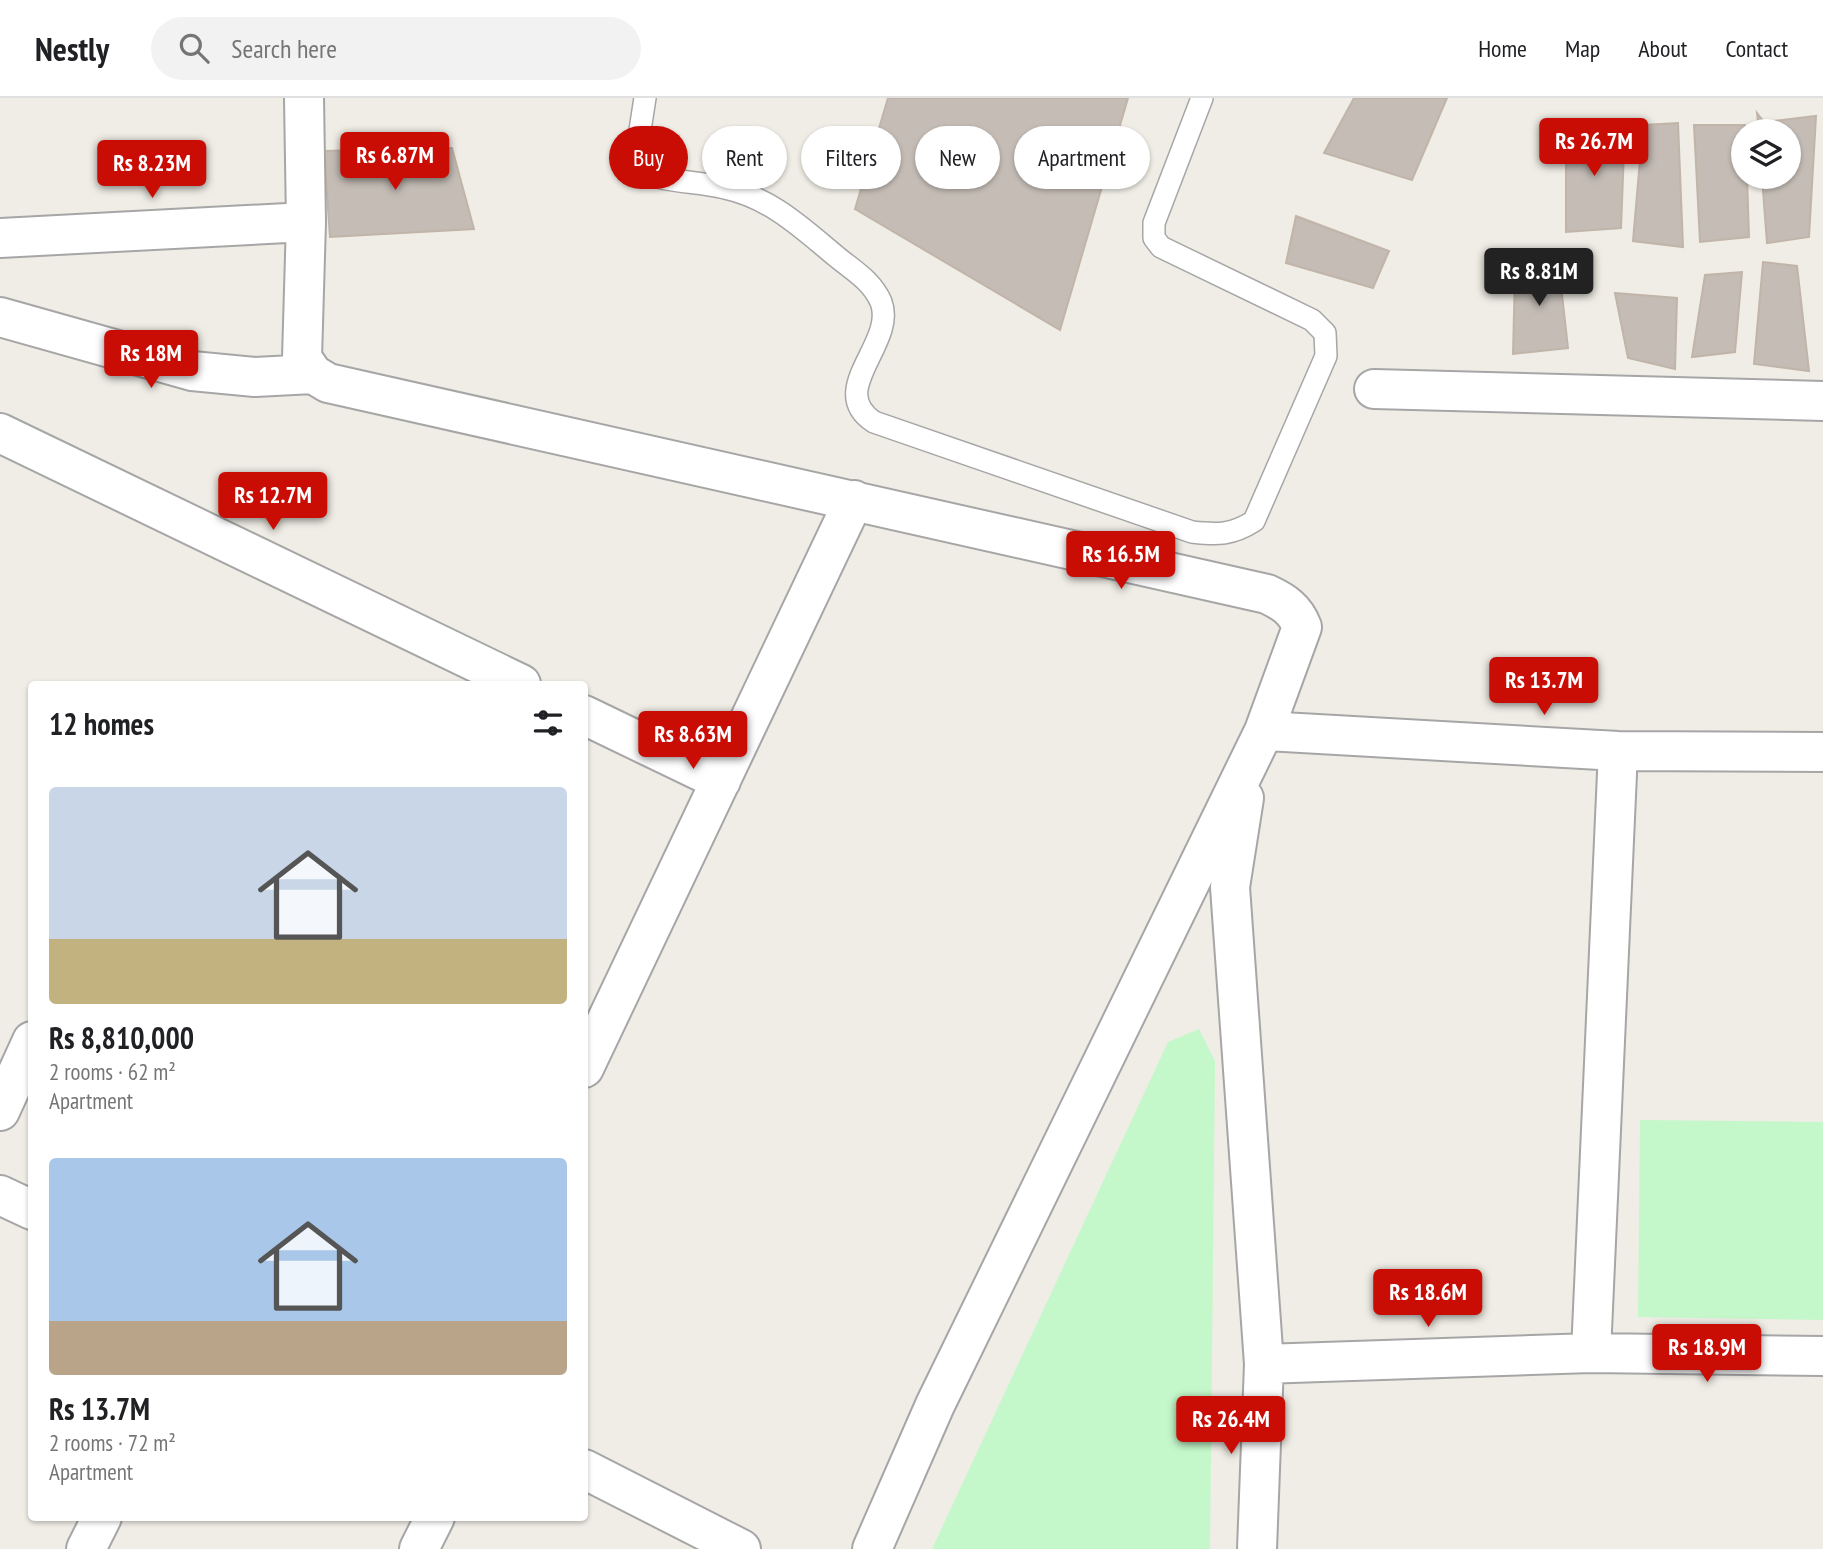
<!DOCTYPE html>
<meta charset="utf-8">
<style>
:root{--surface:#fff;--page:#f2f2f2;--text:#202124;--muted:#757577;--line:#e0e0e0;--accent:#c90d05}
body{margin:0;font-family:"PT Sans Narrow",sans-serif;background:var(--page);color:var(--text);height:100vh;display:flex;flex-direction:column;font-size:26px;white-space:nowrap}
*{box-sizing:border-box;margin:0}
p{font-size:23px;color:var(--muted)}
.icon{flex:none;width:38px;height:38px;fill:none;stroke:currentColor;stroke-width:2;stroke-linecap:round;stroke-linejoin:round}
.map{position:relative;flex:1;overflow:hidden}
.drawer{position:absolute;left:28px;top:583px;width:560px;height:840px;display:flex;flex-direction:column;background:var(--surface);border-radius:7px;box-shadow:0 2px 5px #0004}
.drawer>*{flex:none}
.top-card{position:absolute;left:609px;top:28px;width:665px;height:63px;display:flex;gap:14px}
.buttons{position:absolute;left:1731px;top:21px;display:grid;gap:14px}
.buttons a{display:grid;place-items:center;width:70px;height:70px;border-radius:50%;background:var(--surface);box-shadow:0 2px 5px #0004;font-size:35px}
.price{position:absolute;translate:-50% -60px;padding:0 16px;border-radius:7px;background:var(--accent);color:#fff;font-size:23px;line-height:46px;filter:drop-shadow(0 2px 4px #0008)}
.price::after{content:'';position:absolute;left:50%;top:42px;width:21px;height:16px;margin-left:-10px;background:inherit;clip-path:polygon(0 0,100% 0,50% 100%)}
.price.active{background:#222;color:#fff}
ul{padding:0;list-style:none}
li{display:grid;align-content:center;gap:14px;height:371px;padding:0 21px}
li span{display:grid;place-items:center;height:217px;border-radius:7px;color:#555}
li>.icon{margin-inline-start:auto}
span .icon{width:126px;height:126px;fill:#fffc;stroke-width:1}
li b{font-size:30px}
h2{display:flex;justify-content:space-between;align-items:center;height:84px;padding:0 21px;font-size:30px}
.tag{padding:0 24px;border-radius:32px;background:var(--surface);box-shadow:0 2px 5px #0004;font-size:24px;line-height:63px}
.tag.active{background:var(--accent);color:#fff}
header{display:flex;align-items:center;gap:42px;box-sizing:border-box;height:98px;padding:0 35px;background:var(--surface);border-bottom:2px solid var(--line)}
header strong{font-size:33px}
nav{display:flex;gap:38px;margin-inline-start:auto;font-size:24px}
.search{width:490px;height:63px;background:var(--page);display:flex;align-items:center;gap:18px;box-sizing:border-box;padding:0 24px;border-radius:38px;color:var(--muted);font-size:26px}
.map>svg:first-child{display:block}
</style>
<header>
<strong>Nestly</strong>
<div class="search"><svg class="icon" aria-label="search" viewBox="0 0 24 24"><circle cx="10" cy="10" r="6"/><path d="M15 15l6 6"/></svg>Search here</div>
<nav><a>Home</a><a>Map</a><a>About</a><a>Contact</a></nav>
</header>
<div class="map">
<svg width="1823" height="1451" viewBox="0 0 1823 1451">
<rect width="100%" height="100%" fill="#efede5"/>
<!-- park -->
<path fill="#c4f8ca" d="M1199 931 1215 963 1210 1451H932L1168 944Z
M1640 1022 1823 1024V1222L1638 1219Z"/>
<!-- building -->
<path fill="#c4bcb5" stroke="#c1b4a8" stroke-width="2" d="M888 0H1128L1060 232 855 111Z
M1354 0H1447L1412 82 1324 55Z
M1757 15 1764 24 1816 18 1809 139 1767 145 1762 79H1788V33H1759Z
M1678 25 1683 149 1633 143 1643 27Z
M1625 27 1621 130 1566 134V30Z
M1694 27H1745L1743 79H1747L1749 139 1700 144Z
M452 50 474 131 330 139 324 53Z
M1296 118 1389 153 1373 190 1286 165Z
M1557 152 1568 250 1513 256 1515 175Z
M1763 164 1797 168 1809 273 1754 266Z
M1742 174 1735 254 1692 259 1705 177Z
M1615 195 1677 200 1675 271 1628 260Z"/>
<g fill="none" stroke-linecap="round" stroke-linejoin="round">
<!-- service casing -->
<g stroke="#a6a6a6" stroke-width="24">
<path id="service" d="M645 0 636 58 647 76C672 85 699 83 725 90 771 100 802 130 837 159 854 173 872 183 881 204 897 245 825 292 874 324L1192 434C1218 437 1232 437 1254 423L1326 258 1325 235 1312 222 1161 149 1154 140V125L1202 0"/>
</g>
<!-- minor casing -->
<g stroke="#a6a6a6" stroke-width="42">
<path id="minor" d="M304 0 306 124 302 260 313 276 328 285 1267 496C1284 504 1295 511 1302 529L1264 633 935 1307 872 1451
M0 140 306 124
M0 219 192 273 255 279 313 276
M1374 291 1823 303
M0 335 521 586
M584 617 721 683
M1264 633 1618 653 1823 654
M1244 700 1230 789 1264 1266 1591 1255 1618 653
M584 970 854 402
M0 1013 32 943
M0 1097 32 1112
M1591 1255 1823 1258
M584 1371 741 1451
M86 1451 102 1419
M419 1451 435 1419
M1257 1451 1264 1266"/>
</g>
<!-- service -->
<use href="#service" stroke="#fff" stroke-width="21"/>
<!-- minor -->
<use href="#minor" stroke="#fff" stroke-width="38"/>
</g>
</svg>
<div class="buttons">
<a><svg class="icon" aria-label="layers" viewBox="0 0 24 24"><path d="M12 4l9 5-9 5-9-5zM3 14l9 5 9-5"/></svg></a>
</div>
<b class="price" style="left:1594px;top:80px">Rs 26.7M</b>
<b class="price" style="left:395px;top:94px">Rs 6.87M</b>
<b class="price" style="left:152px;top:102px">Rs 8.23M</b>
<b class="price active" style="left:1539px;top:210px">Rs 8.81M</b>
<b class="price" style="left:151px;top:292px">Rs 18M</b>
<b class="price" style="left:273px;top:434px">Rs 12.7M</b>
<b class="price" style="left:1121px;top:493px">Rs 16.5M</b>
<b class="price" style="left:1544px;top:619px">Rs 13.7M</b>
<b class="price" style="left:693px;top:673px">Rs 8.63M</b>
<b class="price" style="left:1428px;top:1231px">Rs 18.6M</b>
<b class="price" style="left:1707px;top:1286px">Rs 18.9M</b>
<b class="price" style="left:1231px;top:1358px">Rs 26.4M</b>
<div class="top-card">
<a class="tag active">Buy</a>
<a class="tag">Rent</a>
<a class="tag">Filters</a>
<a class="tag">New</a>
<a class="tag">Apartment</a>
</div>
<section class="drawer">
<h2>12 homes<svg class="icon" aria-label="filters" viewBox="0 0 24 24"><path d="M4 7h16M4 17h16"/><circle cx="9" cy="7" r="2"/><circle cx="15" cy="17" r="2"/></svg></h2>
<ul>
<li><span style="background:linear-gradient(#c9d6e8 70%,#c2b280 0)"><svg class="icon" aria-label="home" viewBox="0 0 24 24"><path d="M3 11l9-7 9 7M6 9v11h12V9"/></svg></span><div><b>Rs 8,810,000</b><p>2 rooms · 62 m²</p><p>Apartment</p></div></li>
<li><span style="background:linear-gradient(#a9c7e8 75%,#b9a48a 0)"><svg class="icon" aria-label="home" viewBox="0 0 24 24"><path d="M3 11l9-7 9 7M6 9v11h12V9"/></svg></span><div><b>Rs 13.7M</b><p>2 rooms · 72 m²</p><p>Apartment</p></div></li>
</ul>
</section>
</div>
